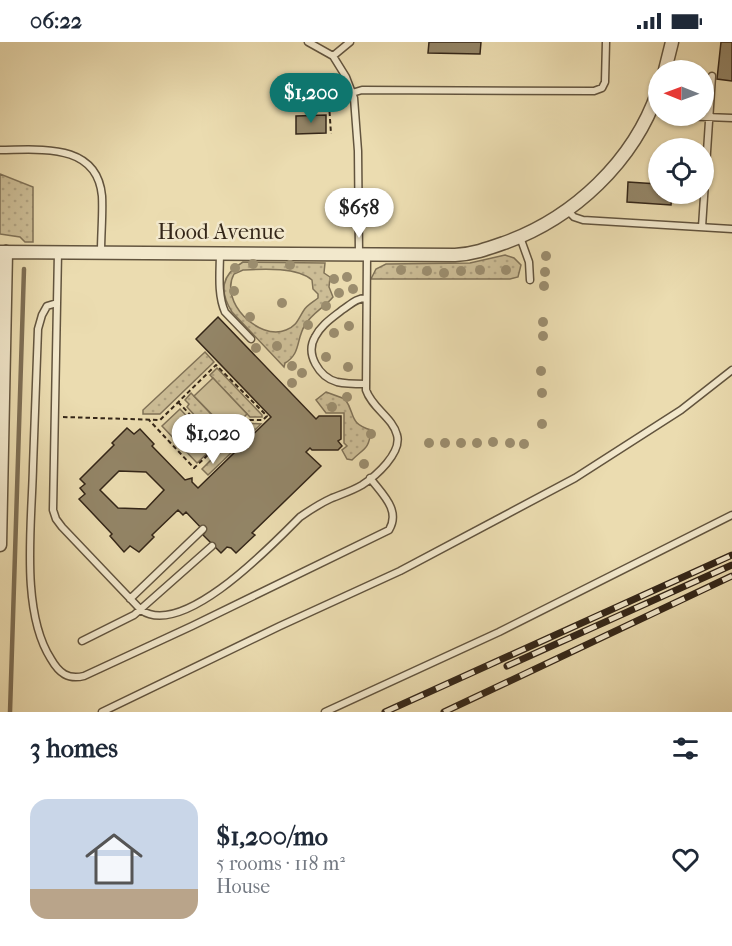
<!DOCTYPE html>
<meta charset="utf-8">
<style>
:root{--surface:#fff;--page:#f2f2f3;--text:#1f2937;--muted:#747a83;--accent:#0f766e}
body{margin:0;font-family:"IM FELL French Canon",serif;background:var(--page);color:var(--text);height:100vh;display:flex;flex-direction:column;font-size:22px;white-space:nowrap}
*{box-sizing:border-box;margin:0}
p{font-size:20px;color:var(--muted)}
.icon{flex:none;width:33px;height:33px;fill:none;stroke:currentColor;stroke-width:2;stroke-linecap:round;stroke-linejoin:round}
.map{position:relative;height:670px;overflow:hidden}
.sheet{display:flex;flex-direction:column;background:var(--surface);flex:1}
.sheet>*{flex:none}
.needle{width:39px;rotate:271deg}
.tools{position:absolute;left:648px;top:18px;display:grid;gap:12px}
.tools a{display:grid;place-items:center;width:66px;height:66px;border-radius:50%;background:var(--surface);box-shadow:0 2px 4px #0004;font-size:30px}
.price{position:absolute;translate:-50% -51px;padding:0 14px;border-radius:21px;background:#fff;color:#222;font-size:20px;line-height:39px;filter:drop-shadow(0 2px 3px #0008)}
.price::after{content:'';position:absolute;left:50%;top:36px;width:18px;height:14px;margin-left:-9px;background:inherit;clip-path:polygon(0 0,100% 0,50% 100%)}
.price.selected{background:var(--accent);color:#fff}
ul{padding:0;list-style:none}
li{display:flex;align-items:center;gap:18px;height:150px;padding:0 30px}
li span{display:grid;place-items:center;flex:none;width:168px;height:120px;border-radius:18px;color:#555}
li>.icon{margin-inline-start:auto}
span .icon{width:72px;height:72px;fill:#fffc;stroke-width:1}
li b{font-size:26px}
h2{display:flex;justify-content:space-between;align-items:center;height:72px;padding:0 30px;font-size:26px}
.status{display:flex;justify-content:space-between;align-items:center;height:42px;padding:0 30px;background:var(--surface);direction:ltr}
.status svg{height:16px;fill:currentColor}
.map>svg:first-child{display:block}
</style>
<div class="status"><b>06:22</b><svg viewBox="0 0 49 12"><path d="M0 12V9h3v3zM5 12V6h3v6zM10 12V3h3v9zM15 12V0h3v12zM26 1h20v11H26zM47 4h2v5h-2z"/></svg></div>
<div class="map">
<svg width="732" height="670" viewBox="0 0 732 670">
<defs>
<pattern id="grass-dots" width="8" height="8" patternUnits="userSpaceOnUse" patternTransform="scale(1.5)"><rect width="8" height="8" fill="#ccbd96"/><path d="M2 2h.1M6 6h.1" fill="none" stroke="#b0a281" stroke-width="1.8" stroke-linecap="round"/></pattern>
</defs>
<rect width="100%" height="100%" fill="#ebdcb0"/>
<filter id="stains"><feTurbulence type="fractalNoise" baseFrequency=".00333" numOctaves="4"/><feColorMatrix values="0 0 0 0 .2 0 0 0 0 .09 0 0 0 0 .02 0 0 0 .5 -.17"/></filter>
<radialGradient id="worn" r=".72"><stop offset=".6" stop-color="#630" stop-opacity="0"/><stop offset="1" stop-color="#630" stop-opacity=".3"/></radialGradient>
<!-- grass -->
<path fill="url(#grass-dots)" stroke="#807257" stroke-width="1.5" fill-rule="evenodd" d="M0 132 33 145V200H25L20 195 0 192Z
M505 213 514 216 521 223 518 235 510 237H371L376 227 386 222 470 221Z
M243 220 325 221 324 231 330 235 329 245 333 255C325 265 312 271 305 283 296 297 301 312 285 321L284 325 232 270C219 249 221 233 243 220ZM243 228C263 227 297 225 312 238L313 247 318 252V256C313 260 307 263 304 268 298 277 297 284 286 288 258 299 219 259 234 232Z
M205 310 214 320 160 372H143V368Z
M217 326 262 373V375H250L210 333Z
M326 350 345 357C356 372 348 381 371 388 369 408 364 406 352 418L347 417 342 408 347 404 344 401V371H326L316 358Z
M191 351 229 391 225 395 216 386 211 390 201 379 204 376 203 374 198 377 187 365 189 362 185 358Z
M244 381 261 382 236 407 227 397Z
M225 404 231 411 208 433 202 427Z"/>
<!-- pitch -->
<path fill="#ccbd96" stroke="#807257" stroke-width="1.5" d="M213 336 247 372 229 390 194 354Z
M180 367 215 404 197 421 162 384Z"/>
<g fill="none" stroke-linecap="round" stroke-linejoin="round">
<!-- stream -->
<path stroke="#7d6e54" stroke-width="4.5" d="M10 670 24 227"/>
</g>
<!-- building -->
<path fill="#938567" stroke="#342618" stroke-width="1.5" fill-rule="evenodd" d="M429 0H481L480 12 428 11Z
M721 0H732V39L717 37Z
M325 50 326 58 287 59V51Z
M326 73V91L296 92V74Z
M628 140 658 142V152H672L671 163 627 160Z
M218 275 316 377 319 374H341V397L338 399 342 404 338 408H312L310 406 306 410 321 424 252 491 255 493 236 511 231 506 227 505 221 511 203 493 205 490 186 470 183 473 178 468 152 493 154 495 139 510 130 504 124 510 110 494 112 492 79 457 85 452 80 446 85 442 80 437 114 403 112 401 127 386 134 392 140 387 154 402 152 404 185 438 192 436V440L198 446 271 375 196 297ZM119 429 146 430 164 448 146 467 118 466 100 448Z"/>
<g fill="none" stroke-linecap="round" stroke-linejoin="round">
<!-- service casing -->
<g stroke="#62543e" stroke-width="9">
<path id="service" d="M308 0 333 14 346 35 354 56 358 109 359 212
M333 14 350 0
M352 51 362 48 594 49 602 46 605 40 606 0
M680 74 732 76
M0 108C39 108 97 100 102 154 103 172 101 191 101 210
M567 168 574 175 583 178 732 187
M702 185 712 34
M520 195 529 220 530 238
M58 210 53 468 56 477 62 485 141 568C183 597 272 503 300 475 310 468 321 461 332 456 342 452 352 449 362 443 376 434 402 411 397 393 393 376 372 366 366 348L367 212
M220 210C220 229 217 252 225 270L251 297
M57 261 47 264 42 273 38 287C36 333 35 379 33 424 32 480 20 569 51 617 59 631 68 638 84 634L192 584 389 488C401 468 382 452 370 436
M365 342C356 342 346 342 337 340 319 335 305 312 315 295 321 283 332 276 342 268 350 263 356 256 366 256
M130 557 203 487
M82 599 134 573 212 504
M102 670 280 584 400 529 575 436 681 368 732 328
M325 670 499 590 732 473"/>
</g>
<!-- minor casing -->
<g stroke="#62543e" stroke-width="15">
<path id="minor" d="M665 28 672 0
M0 210 455 213C473 212 487 207 504 201 574 176 634 119 658 49
M0 503 6 210"/>
</g>
<!-- path -->
<path stroke="#342618" stroke-width="2" stroke-dasharray="4.5 3" stroke-linecap="butt" d="M329 62 331 92
M312 74V66H329
M178 360 219 403
M63 375 160 378 216 323 267 374 263 378H245L194 426 149 378"/>
<!-- service -->
<use href="#service" stroke="#f2e8cc" stroke-width="6"/>
<!-- minor -->
<use href="#minor" stroke="#f2e8cc" stroke-width="12"/>
<!-- rail casing -->
<g stroke="#342618" stroke-width="7">
<path id="rail" d="M507 624 732 523
M385 670 732 513
M444 670 732 534"/>
</g>
<!-- rail -->
<use href="#rail" stroke="#f2e8cc" stroke-width="4.5" stroke-dasharray="14" stroke-linecap="butt"/>
</g>
<!-- trees -->
<g fill="#9b8d6e">
<circle cx="546" cy="214" r="5"/>
<circle cx="253" cy="222" r="5"/>
<circle cx="290" cy="223" r="5"/>
<circle cx="235" cy="226" r="5"/>
<circle cx="401" cy="228" r="5"/>
<circle cx="480" cy="228" r="5"/>
<circle cx="506" cy="228" r="5"/>
<circle cx="427" cy="229" r="5"/>
<circle cx="461" cy="229" r="5"/>
<circle cx="545" cy="230" r="5"/>
<circle cx="444" cy="231" r="5"/>
<circle cx="347" cy="235" r="5"/>
<circle cx="334" cy="237" r="5"/>
<circle cx="544" cy="244" r="5"/>
<circle cx="353" cy="247" r="5"/>
<circle cx="234" cy="249" r="5"/>
<circle cx="339" cy="251" r="5"/>
<circle cx="282" cy="261" r="5"/>
<circle cx="326" cy="264" r="5"/>
<circle cx="250" cy="275" r="5"/>
<circle cx="543" cy="280" r="5"/>
<circle cx="308" cy="283" r="5"/>
<circle cx="349" cy="284" r="5"/>
<circle cx="334" cy="291" r="5"/>
<circle cx="543" cy="294" r="5"/>
<circle cx="277" cy="304" r="5"/>
<circle cx="256" cy="306" r="5"/>
<circle cx="326" cy="315" r="5"/>
<circle cx="292" cy="324" r="5"/>
<circle cx="348" cy="325" r="5"/>
<circle cx="541" cy="329" r="5"/>
<circle cx="302" cy="331" r="5"/>
<circle cx="292" cy="341" r="5"/>
<circle cx="542" cy="351" r="5"/>
<circle cx="347" cy="355" r="5"/>
<circle cx="332" cy="365" r="5"/>
<circle cx="542" cy="382" r="5"/>
<circle cx="371" cy="392" r="5"/>
<circle cx="493" cy="400" r="5"/>
<circle cx="429" cy="401" r="5"/>
<circle cx="445" cy="401" r="5"/>
<circle cx="461" cy="401" r="5"/>
<circle cx="477" cy="401" r="5"/>
<circle cx="510" cy="401" r="5"/>
<circle cx="524" cy="402" r="5"/>
<circle cx="364" cy="422" r="5"/>
</g>
<g text-anchor="middle" dominant-baseline="central" stroke-width="5" stroke-linejoin="round" paint-order="stroke">
<!-- street labels -->
<g font-size="22" fill="#342618" stroke="#f2e8cc">
<text x="221" y="190">Hood Avenue</text>
</g>
</g>
<rect width="100%" height="100%" filter="url(#stains)"/>
<rect width="100%" height="100%" fill="url(#worn)"/>
</svg>
<div class="tools">
<a><svg class="needle" viewBox="-14 -14 28 28"><path d="M0-13l5 13h-10z" fill="#e53935"/><path d="M0 13l5-13h-10z" fill="#747a83"/></svg></a>
<a><svg class="icon" aria-label="locate" viewBox="0 0 24 24"><circle cx="12" cy="12" r="6"/><path d="M12 2v4M12 18v4M2 12h4M18 12h4"/></svg></a>
</div>
<b class="price selected" style="left:311px;top:82px">$1,200</b>
<b class="price" style="left:359px;top:197px">$658</b>
<b class="price" style="left:213px;top:423px">$1,020</b>
</div>
<section class="sheet">
<h2>3 homes<svg class="icon" aria-label="filters" viewBox="0 0 24 24"><path d="M4 7h16M4 17h16"/><circle cx="9" cy="7" r="2"/><circle cx="15" cy="17" r="2"/></svg></h2>
<ul>
<li><span style="background:linear-gradient(#c9d6e8 75%,#b9a48a 0)"><svg class="icon" aria-label="home" viewBox="0 0 24 24"><path d="M3 11l9-7 9 7M6 9v11h12V9"/></svg></span><div><b>$1,200/mo</b><p>5 rooms · 118 m²</p><p>House</p></div><svg class="icon" aria-label="heart" viewBox="0 0 24 24"><path d="M12 20l-8-8c-3-5 5-10 8-4 3-6 11-1 8 4z"/></svg></li>
</ul>
</section>
